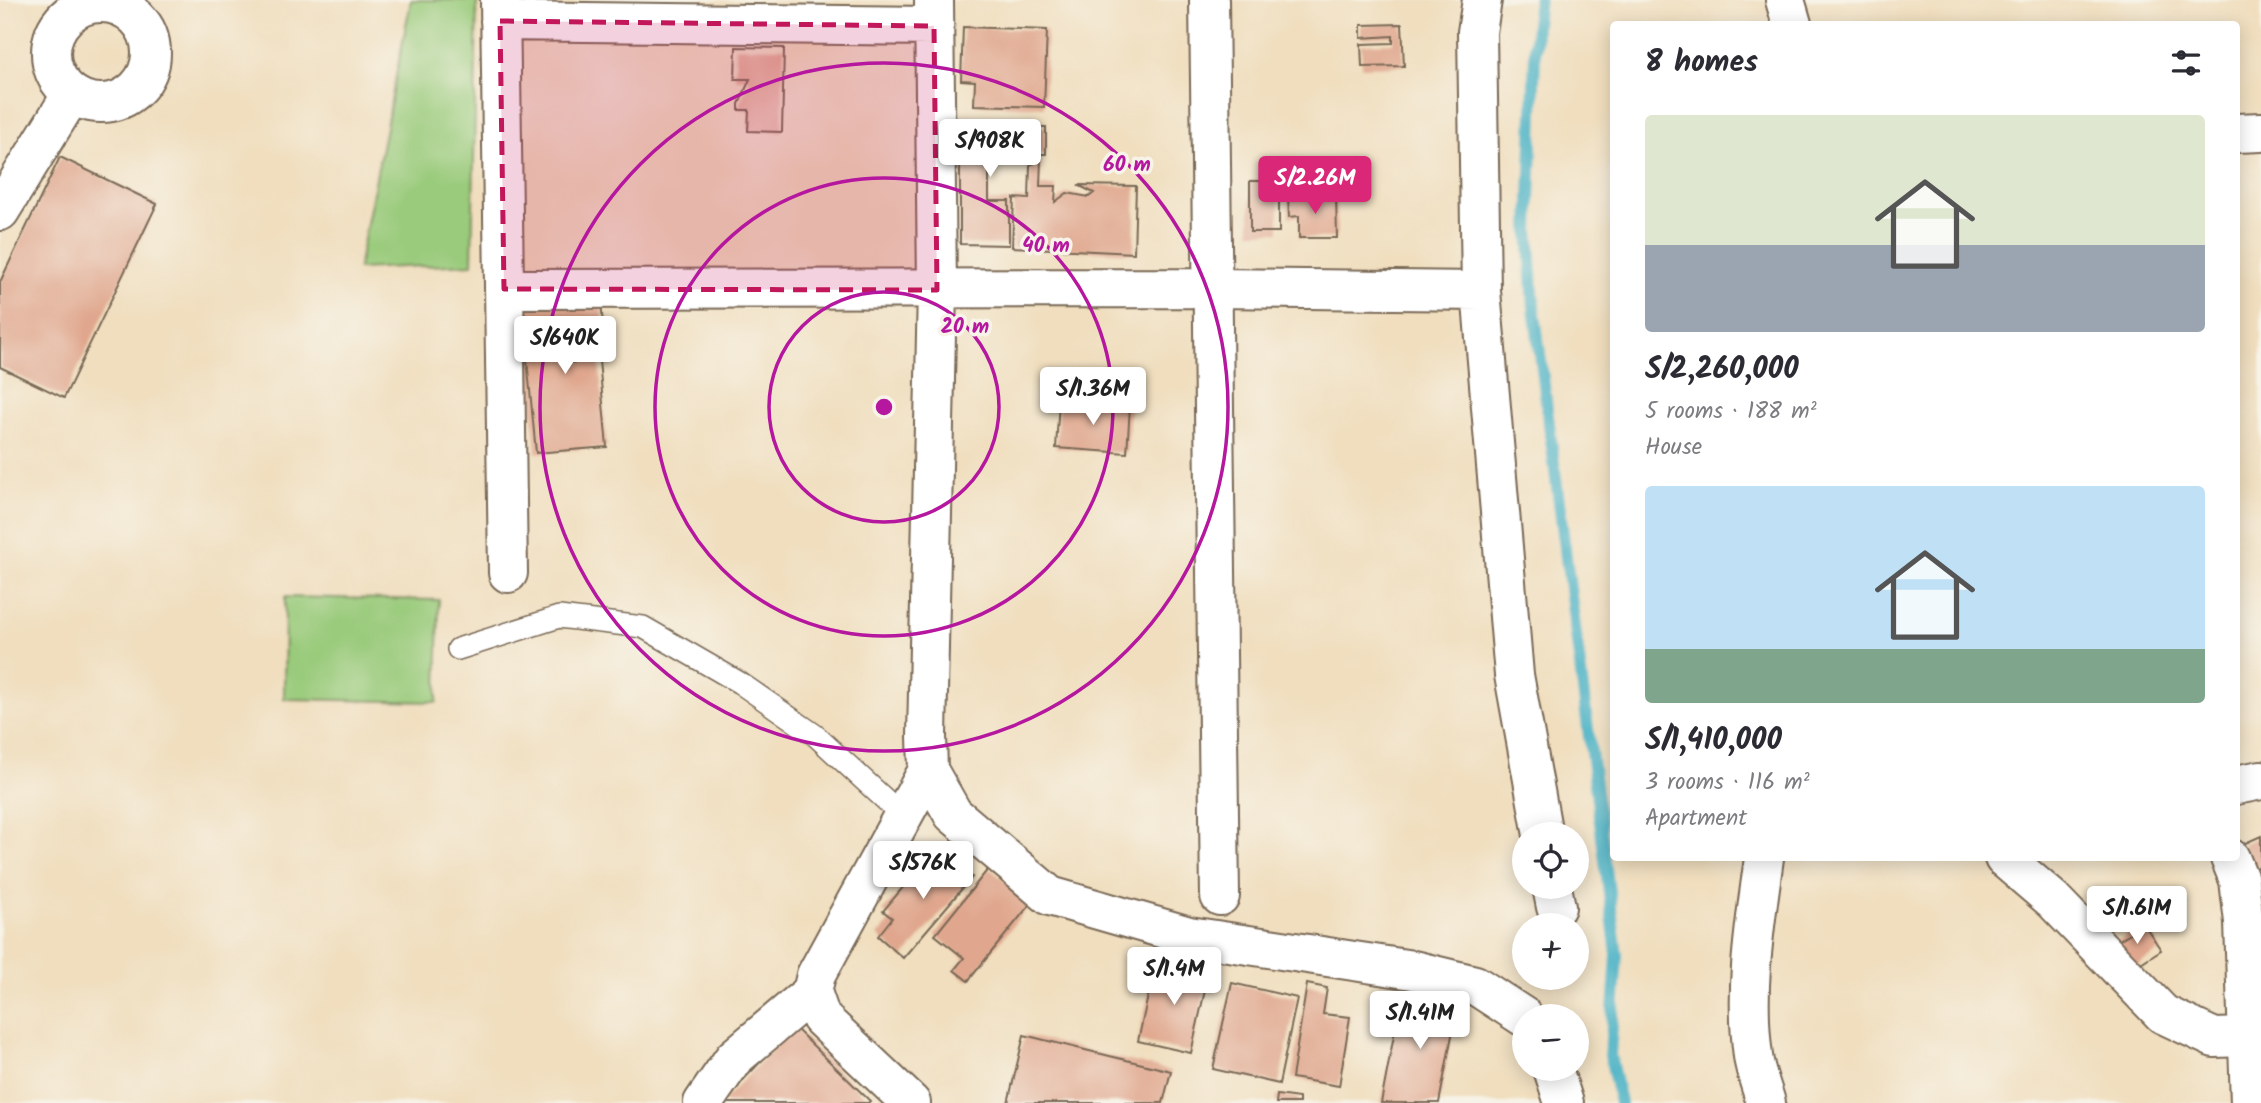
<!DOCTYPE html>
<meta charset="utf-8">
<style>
:root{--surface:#fff;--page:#f7f7f7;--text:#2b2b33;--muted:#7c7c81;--accent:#db2777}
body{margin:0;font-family:Kalam,sans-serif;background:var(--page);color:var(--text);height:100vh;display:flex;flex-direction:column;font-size:26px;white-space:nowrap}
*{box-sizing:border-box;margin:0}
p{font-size:23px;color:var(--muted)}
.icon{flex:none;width:38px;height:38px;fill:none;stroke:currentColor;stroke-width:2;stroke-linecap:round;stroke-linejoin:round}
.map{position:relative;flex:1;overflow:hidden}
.side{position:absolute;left:1610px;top:21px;width:630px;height:840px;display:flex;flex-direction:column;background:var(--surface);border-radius:7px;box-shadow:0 4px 18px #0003}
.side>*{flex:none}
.fabs{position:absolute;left:1512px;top:822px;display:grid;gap:14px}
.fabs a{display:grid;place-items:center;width:77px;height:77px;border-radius:50%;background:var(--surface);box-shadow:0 4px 18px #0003;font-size:35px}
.price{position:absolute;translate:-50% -60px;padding:0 16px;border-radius:7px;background:#fff;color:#222;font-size:23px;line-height:46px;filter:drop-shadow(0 2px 4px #0008)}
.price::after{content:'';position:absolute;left:50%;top:42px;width:21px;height:16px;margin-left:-10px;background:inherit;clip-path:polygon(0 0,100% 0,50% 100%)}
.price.on{background:var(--accent);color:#fff}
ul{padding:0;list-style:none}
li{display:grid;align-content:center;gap:14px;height:371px;padding:0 35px}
li span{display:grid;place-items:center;height:217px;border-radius:7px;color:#555}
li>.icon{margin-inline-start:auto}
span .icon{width:126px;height:126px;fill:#fffc;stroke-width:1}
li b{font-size:30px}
h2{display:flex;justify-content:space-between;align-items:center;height:84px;padding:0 35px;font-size:30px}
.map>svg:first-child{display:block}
</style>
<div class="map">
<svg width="2261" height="1103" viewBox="0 0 2261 1103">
<rect width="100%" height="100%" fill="#f7f3e8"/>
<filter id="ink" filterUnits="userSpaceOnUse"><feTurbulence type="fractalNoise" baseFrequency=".0143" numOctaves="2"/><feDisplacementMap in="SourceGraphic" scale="14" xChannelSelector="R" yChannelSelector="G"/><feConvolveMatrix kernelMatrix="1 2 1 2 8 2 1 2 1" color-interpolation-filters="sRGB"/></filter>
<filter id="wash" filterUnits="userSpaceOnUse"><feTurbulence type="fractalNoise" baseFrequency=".00686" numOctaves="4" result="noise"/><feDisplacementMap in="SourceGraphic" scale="28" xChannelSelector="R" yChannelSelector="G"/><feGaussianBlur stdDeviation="1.57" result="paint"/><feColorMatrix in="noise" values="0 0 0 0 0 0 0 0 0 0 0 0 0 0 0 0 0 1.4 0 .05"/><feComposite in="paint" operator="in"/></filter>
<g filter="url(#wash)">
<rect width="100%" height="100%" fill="#f0debe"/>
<!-- green -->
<path fill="#9acb7b" stroke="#6a7a4c" stroke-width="2" d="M411 0H477L472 264 358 269Z
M285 597 439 600 437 702 284 699Z"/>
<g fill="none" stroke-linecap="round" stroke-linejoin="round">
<!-- stream -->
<path stroke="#46b1c5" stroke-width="12" d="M1539 0 1536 24 1529 230 1534 307 1617 955 1610 1055 1620 1103"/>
</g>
<g id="blocks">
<!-- building -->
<path fill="#e0a78e" d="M1402 24 1404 66 1362 67 1361 44 1393 43V36L1361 38V25Z
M963 27 1047 30 1044 107 974 105 975 81 961 80Z
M736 47 784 48 782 132 748 131 749 110H739V104L750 79H735Z
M960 126 1046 127V154H989V201H1009V245L960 244Z
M60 157 157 204 64 398 0 367V282Z
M1041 159 1040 186H1056L1055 202 1067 193 1089 197 1094 193 1078 185 1136 186 1134 253 1012 247 1014 198 1029 199 1030 165Z
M1250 181H1279V232H1250Z
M1336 195 1337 238H1299V216L1289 217 1288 196Z
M601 299 604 341 567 344 569 363 599 360 607 447 536 453 522 306Z
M1059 401 1130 406 1127 453 1056 448Z
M2261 836V866L2253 869 2243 844Z
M937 847 972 877 903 958 878 936 892 918 883 911Z
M989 868 1032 902 968 981 954 970 964 958 935 935Z
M2144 924 2161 950 2136 966 2110 946Z
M1156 960 1209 972 1191 1053 1138 1041Z
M1232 983 1297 998 1279 1084 1213 1069Z
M1307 984 1327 988 1323 1014 1350 1017 1339 1086 1292 1078Z
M1402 993 1458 1004 1439 1103H1381Z
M794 1027 870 1101 868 1103H726L723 1101Z
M1024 1035 1171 1071 1163 1103H1008Z
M1277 1095 1299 1098V1103H1276Z"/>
</g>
</g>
<g filter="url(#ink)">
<use href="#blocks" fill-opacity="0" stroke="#7a6956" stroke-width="2"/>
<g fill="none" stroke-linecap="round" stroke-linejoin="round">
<!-- service casing -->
<g stroke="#7a6956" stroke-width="24">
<path id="service" d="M458 649 559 617 643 627 740 683 815 735 903 816"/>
</g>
<!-- minor casing -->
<g stroke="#7a6956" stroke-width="42">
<path id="minor" d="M500 0 508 573
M934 0 937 290 927 736 928 770 953 814 1050 896 1189 936 1413 970 1475 985 1524 1017
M1209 0 1220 896
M1482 0 1477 32 1481 291 1514 675 1543 835
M51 53a50 50 0 1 1 100 0a50 50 0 1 1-100 0Z
M500 21 934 26
M2236 133 2261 132
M0 211 72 94
M504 289 1213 288 1481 291
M1764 858C1755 924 1744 989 1753 1056 1755 1072 1762 1088 1766 1103
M2004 858 2053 900 2163 1014 2214 1038 2248 1037
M1552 887 1556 907
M1553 1069 1564 1103
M703 1103 734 1058 812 992
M911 1103 821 1018 812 992 816 975 928 770"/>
</g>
<!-- tertiary casing -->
<g stroke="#7a6956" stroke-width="42">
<path id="tertiary" d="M1785 0 1792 24
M2236 785 2261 780
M2230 858 2239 880 2244 922 2250 1103"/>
</g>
<!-- service -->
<use href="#service" stroke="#fff" stroke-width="21"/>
<!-- minor -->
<use href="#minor" stroke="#fff" stroke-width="38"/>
<!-- tertiary -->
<use href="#tertiary" stroke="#fff" stroke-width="38"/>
</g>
</g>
<!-- marked area -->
<path fill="#c2185b" fill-opacity="0.2" stroke="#c2185b" stroke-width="5" stroke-dasharray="14 9" stroke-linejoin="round" d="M500 21 934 26 937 290 504 289Z"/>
<!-- distance rings -->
<g fill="none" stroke="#b5179e" stroke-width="3.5">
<circle cx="884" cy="407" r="115"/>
<circle cx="884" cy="407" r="229"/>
<circle cx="884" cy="407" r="344"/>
</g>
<circle cx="884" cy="407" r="10" fill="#b5179e" stroke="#f7f3e8" stroke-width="3.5"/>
<g font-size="21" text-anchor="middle" font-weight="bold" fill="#b5179e" stroke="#f7f3e8" stroke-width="7" stroke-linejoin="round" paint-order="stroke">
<text x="1127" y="171">60 m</text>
<text x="1046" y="252">40 m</text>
<text x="965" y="333">20 m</text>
</g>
</svg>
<div class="fabs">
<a><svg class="icon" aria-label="locate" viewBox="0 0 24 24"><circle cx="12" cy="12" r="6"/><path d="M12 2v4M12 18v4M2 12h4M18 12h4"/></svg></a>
<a>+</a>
<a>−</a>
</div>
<b class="price" style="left:990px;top:179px">S/908K</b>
<b class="price on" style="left:1315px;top:216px">S/2.26M</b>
<b class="price" style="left:565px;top:376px">S/640K</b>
<b class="price" style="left:1093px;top:427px">S/1.36M</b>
<b class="price" style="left:923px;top:901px">S/576K</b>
<b class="price" style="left:2137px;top:946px">S/1.61M</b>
<b class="price" style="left:1174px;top:1007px">S/1.4M</b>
<b class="price" style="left:1420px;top:1051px">S/1.41M</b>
<section class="side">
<h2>8 homes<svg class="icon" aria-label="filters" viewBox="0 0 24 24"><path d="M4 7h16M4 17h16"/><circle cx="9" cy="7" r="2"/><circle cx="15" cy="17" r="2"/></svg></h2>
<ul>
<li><span style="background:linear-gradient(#dfe7d0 60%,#9aa5b1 0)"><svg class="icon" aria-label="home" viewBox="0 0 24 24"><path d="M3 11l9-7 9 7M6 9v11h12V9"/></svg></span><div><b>S/2,260,000</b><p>5 rooms · 188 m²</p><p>House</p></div></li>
<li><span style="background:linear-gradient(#bfe0f5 75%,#7fa58c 0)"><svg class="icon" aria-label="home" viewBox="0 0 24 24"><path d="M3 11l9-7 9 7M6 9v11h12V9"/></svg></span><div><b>S/1,410,000</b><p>3 rooms · 116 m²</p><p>Apartment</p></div></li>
</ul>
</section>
</div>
